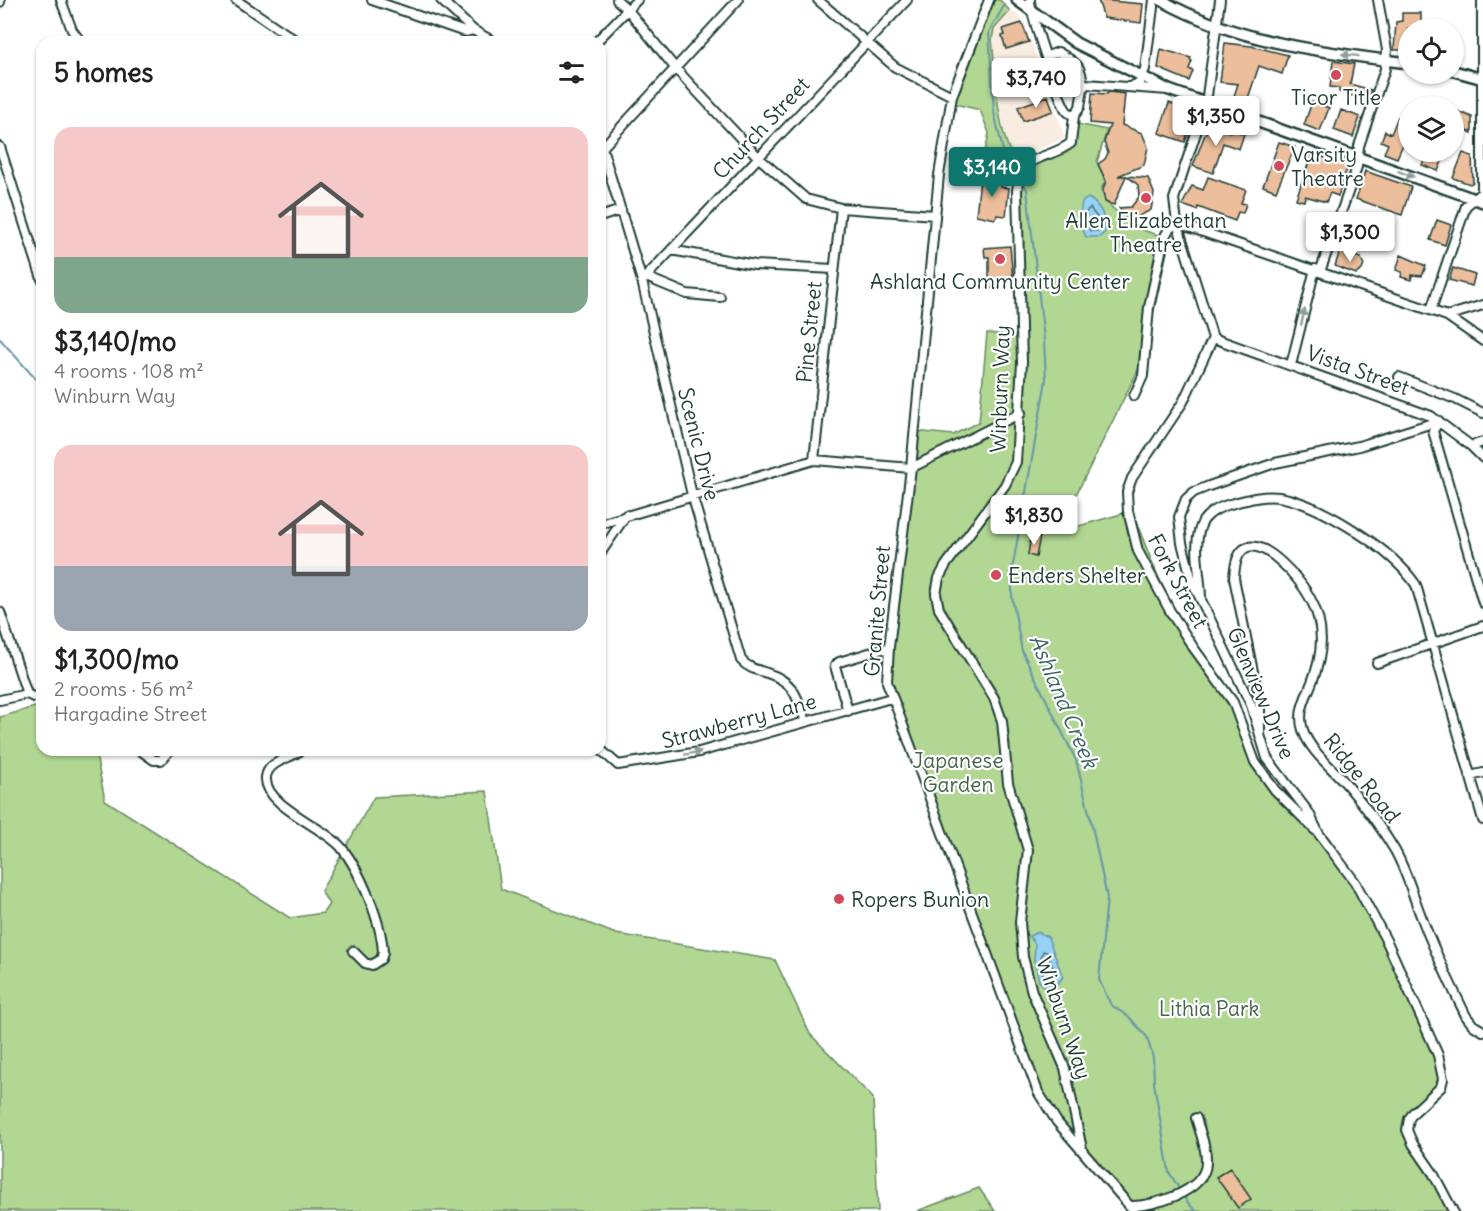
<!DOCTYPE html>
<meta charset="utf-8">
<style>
:root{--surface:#fff;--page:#f6f6f6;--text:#202124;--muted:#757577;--accent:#0f766e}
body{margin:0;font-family:Delius,sans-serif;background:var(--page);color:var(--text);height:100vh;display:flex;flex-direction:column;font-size:22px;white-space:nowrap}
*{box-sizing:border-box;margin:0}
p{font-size:20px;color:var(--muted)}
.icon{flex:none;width:33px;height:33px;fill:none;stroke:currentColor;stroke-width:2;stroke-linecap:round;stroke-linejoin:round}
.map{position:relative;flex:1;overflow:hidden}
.sheet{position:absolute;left:36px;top:36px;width:570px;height:720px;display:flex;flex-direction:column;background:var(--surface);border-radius:18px;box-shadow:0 2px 4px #0004}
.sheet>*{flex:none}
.tools{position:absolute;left:1398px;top:18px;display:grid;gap:12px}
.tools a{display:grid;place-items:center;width:66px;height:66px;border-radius:50%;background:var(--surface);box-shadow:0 2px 4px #0004;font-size:30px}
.price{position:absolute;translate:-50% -51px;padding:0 14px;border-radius:6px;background:#fff;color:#222;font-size:20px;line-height:39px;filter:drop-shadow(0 2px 3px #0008)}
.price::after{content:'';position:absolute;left:50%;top:36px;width:18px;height:14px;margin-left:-9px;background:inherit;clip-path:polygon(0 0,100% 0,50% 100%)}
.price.active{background:var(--accent);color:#fff}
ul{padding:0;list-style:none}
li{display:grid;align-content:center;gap:12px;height:318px;padding:0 18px}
li span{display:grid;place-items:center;height:186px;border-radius:18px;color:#555}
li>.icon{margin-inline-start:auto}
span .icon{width:108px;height:108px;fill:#fffc;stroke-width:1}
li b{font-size:26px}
h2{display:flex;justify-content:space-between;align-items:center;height:72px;padding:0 18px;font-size:26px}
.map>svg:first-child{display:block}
</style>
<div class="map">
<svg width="1483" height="1211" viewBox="0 0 1483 1211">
<rect width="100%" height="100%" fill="#fff"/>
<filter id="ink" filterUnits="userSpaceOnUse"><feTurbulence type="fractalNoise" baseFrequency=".0167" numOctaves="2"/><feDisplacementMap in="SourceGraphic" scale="12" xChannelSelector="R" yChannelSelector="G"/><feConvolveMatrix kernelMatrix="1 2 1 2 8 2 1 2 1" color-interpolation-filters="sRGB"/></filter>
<g filter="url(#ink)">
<!-- built -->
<path fill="#f9ece1" d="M1010 11 1019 15 1024 22 1065 138 1020 157 1017 164 1010 153 1000 110 992 39 994 29Z"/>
<!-- green -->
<path fill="#b1d793" stroke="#688a64" stroke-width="1.5" d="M994 0H1000L1010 11 994 29 992 39C996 76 996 134 1017 164L981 171 989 133 980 110 955 104Z
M1077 124 1107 130 1097 162 1105 181 1101 190 1106 202 1134 227 1170 239 1143 360 1074 499 1075 527 1132 511C1149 555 1165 598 1191 638 1206 663 1227 683 1240 709 1252 732 1253 759 1269 780 1285 800 1318 821 1331 841 1378 915 1411 997 1443 1079L1419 1107 1407 1130 1453 1211H1134L1047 1109 887 682 915 431 953 435 979 422 987 333 1021 336 1017 191 1029 163 1065 147Z
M42 705V750H95L105 800 290 918 323 913 329 904 321 891 374 797 487 791 501 889 616 934 775 960 810 1034 873 1098 878 1211H0V717Z
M979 1188 995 1211H917Z"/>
<!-- water -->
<path fill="#96d1f6" stroke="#6696a8" stroke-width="1.5" d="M1088 198C1100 204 1107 219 1105 232L1100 237H1086L1079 220 1082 202Z
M1038 932 1048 937 1063 977 1053 989 1048 990 1039 981 1034 959 1035 944 1029 936Z"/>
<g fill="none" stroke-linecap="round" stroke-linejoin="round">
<!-- shore -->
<path stroke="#4f7882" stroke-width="1.5" d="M1090 208 1099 220 1097 231H1090C1086 224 1082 213 1090 208Z
M1043 951 1047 952 1056 975 1050 983 1045 980C1042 971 1039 960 1043 951Z"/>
<!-- stream -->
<path stroke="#6696a8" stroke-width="2" d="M1004 6 989 32 994 112 1003 151 1019 176
M1022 181 1027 190 1044 340 1046 380 1012 570V597L1022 651 1076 760 1091 821 1107 898 1099 980 1111 1005 1129 1017 1147 1037 1153 1058 1154 1083 1169 1172 1188 1203 1196 1211
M0 339 42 386"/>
</g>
<!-- building -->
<path fill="#ecbe9c" stroke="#1f3d34" stroke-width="1.5" d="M1098 0 1143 4 1141 23 1104 18Z
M1402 13H1421V28H1408V50H1394L1396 22 1402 21Z
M1022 23 1029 42 1006 49 1002 36 1005 35 1003 29Z
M1225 43 1251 46 1288 55 1282 74 1259 66 1246 104 1233 99 1238 84 1220 82Z
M1161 49 1191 58 1190 60 1192 61 1189 69 1193 71 1189 81 1158 68Z
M1333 61 1354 64 1350 84 1371 90 1368 99 1347 95 1348 93 1339 92V88L1330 87Z
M1109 92 1125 94 1122 125 1142 133 1148 147 1144 165 1118 176H1126L1114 205 1105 202 1103 190 1106 181 1098 164 1105 159 1108 153 1104 142 1110 125 1090 123 1092 93 1107 94Z
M1048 96 1053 111 1023 121 1018 107Z
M1312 102 1329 108 1320 131 1304 125Z
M1169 103 1195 112 1185 142 1159 133Z
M1341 110 1360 117 1353 137 1334 130Z
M1454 110 1472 117V133L1454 125Z
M1398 117 1408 121V133L1397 158 1384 153 1388 144 1381 141 1385 131 1391 134Z
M1232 126 1240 129 1239 132 1244 134 1239 149 1223 143 1213 173 1193 166 1207 129 1217 133 1219 128 1230 132Z
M1279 142 1295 147 1276 191 1263 186Z
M1427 152H1446L1438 171 1422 165Z
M1312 153 1348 166 1338 196 1330 193 1326 202 1305 196 1304 201 1296 199Z
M1463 153 1472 156 1473 182 1470 184 1453 178Z
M986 171 996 175 995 180 1001 183V187L1009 188 1006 216 997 215 995 219 976 215 980 180 985 181Z
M1365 171 1411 187 1402 215 1356 199Z
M1127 176 1148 178 1154 193 1151 210 1131 220 1126 218 1119 208 1131 207 1139 197 1138 185Z
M1208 177 1246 190 1241 203 1246 204 1243 213 1238 212 1235 221 1198 207 1197 210 1182 205 1192 186 1203 190Z
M1437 220 1451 225 1445 245 1430 240Z
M1010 246 1013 279 1000 280V288H989V257H985L984 248Z
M1340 251 1361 258 1364 265 1362 270 1356 274 1335 266Z
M1401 255 1426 266 1422 276 1412 275 1411 280 1401 277 1402 272 1396 270Z
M1453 268 1475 275 1472 286 1449 280Z
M1031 535 1040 536 1036 557 1028 555Z
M1230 1168 1251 1199 1238 1208 1216 1177Z"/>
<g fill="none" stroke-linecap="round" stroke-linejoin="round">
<!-- minor casing -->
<g stroke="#1f3d34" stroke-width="12">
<path id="minor" d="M61 0 72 30 81 42
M236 0 298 42
M372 0 465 32 473 30
M441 0 473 30 494 42
M617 0 628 10 676 69 759 158 806 199 841 208 935 215
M818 0 895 67 952 96
M989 0 952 96 939 175 911 468 889 647 887 682 1038 1092 1057 1122 1134 1211
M1030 0C1030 13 1059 99 1066 110 1068 113 1071 114 1074 116
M0 2V0
M596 42 637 0
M1048 60 1050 55 1058 52C1077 63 1082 65 1083 88
M1130 87 1139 83 1145 69 1154 0
M600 141 642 281 692 495 741 660C748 668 757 670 767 673 795 682 797 697 806 722
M0 147 42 279
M602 148 738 0
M600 217 621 210
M1177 223 1213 338 1183 402 1132 478 1127 492 1128 511 1138 551 1170 611 1193 647 1233 702 1255 762 1275 790 1315 830
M1177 223 1447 316 1483 305
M671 250 755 265 834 269
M1320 272 1357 167 1359 146 1385 69 1387 50 1378 0
M646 277 687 294 720 297
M642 281 907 0
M1431 310 1466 206 1482 192V0
M1447 316 1483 341
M1213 338 1431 416 1471 446 1483 442
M1291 365 1315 269
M1399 377 1455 399 1483 413
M1134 396 1143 376 1149 307 1164 238 1169 229 1177 223 1174 199 1206 103 1220 0
M1439 421 1359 446 1275 463 1209 486 1194 492 1186 499 1179 517 1182 543 1192 581 1251 705 1267 758 1309 813 1319 834 1355 882 1388 944 1438 1055 1443 1079 1441 1087 1413 1113 1409 1119 1407 1130 1413 1144 1433 1173 1453 1211
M1439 421 1433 431 1483 603
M1471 446 1483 458
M814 460 841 208
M600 524 814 460 911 468 1021 413
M600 554 626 515
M1201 599C1201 575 1191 543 1203 521 1210 511 1222 506 1234 503 1249 499 1264 495 1279 497 1321 504 1393 550 1416 585L1483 820
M0 612 27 694
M1377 663 1483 626
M0 700 27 694 33 697 42 695
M848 711 835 666 839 662 889 647
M1260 734V706L1234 578C1236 537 1258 540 1283 564 1319 598 1331 635 1312 682 1306 698 1297 712 1303 730 1310 752 1334 769 1348 786 1365 806 1381 827 1394 849 1407 871 1413 897 1423 921 1435 953 1451 985 1466 1016L1473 1025 1483 1031
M600 749 618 765 699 752 891 698
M140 750 154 760H161L170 750
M301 750C290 759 268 761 266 777 263 805 324 827 341 847 360 870 382 923 383 953L381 959 372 965 365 963 353 951
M1470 776 1483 773
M1082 1149 1065 1068 1032 992 1023 957 1020 922 1028 850 1008 783 1002 721 994 698 939 609 936 594 939 578 946 565 1005 485 1016 462 1022 362 1017 191C1019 152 1048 161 1071 143L1074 116 1080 107 1083 88 1086 84 1168 90
M1129 1206C1152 1207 1205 1192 1206 1163 1207 1148 1200 1132 1196 1118"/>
</g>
<!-- major casing -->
<g stroke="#1f3d34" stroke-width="14">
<path id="major" d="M1017 0 1076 43 1169 90 1483 202
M1161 0C1238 43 1323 52 1408 63
M1454 71 1483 79"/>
</g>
<!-- minor -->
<use href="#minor" stroke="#fff" stroke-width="8"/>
<!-- major -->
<use href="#major" stroke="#fff" stroke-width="9"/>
</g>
<!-- one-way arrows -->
<defs><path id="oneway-solid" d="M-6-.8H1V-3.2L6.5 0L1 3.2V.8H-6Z" transform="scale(1.5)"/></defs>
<g fill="#8f9e9a">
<use href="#oneway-solid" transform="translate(1350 55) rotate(-173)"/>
<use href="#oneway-solid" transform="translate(1406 174) rotate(20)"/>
<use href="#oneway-solid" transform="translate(1303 317) rotate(-77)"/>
<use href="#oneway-solid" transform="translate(693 753) rotate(-12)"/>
</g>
</g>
<!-- markers -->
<g fill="#d1495b" stroke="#fff" stroke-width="2">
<circle cx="1336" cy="75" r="6"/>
<circle cx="1279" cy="166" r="6"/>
<circle cx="1146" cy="198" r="6"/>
<circle cx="1000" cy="259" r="6"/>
<circle cx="996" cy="575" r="6"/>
<circle cx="839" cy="899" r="6"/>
</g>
<g text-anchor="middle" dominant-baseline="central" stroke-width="4.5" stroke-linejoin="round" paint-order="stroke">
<!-- poi labels -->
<g font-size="21" fill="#1f3d34" stroke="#fff">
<text x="1336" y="97">Ticor Title</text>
<text x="1291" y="154" text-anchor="start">Varsity<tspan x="1291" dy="24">Theatre</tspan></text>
<text x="1146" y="220">Allen Elizabethan<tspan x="1146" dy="24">Theatre</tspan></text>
<text x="1000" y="281">Ashland Community Center</text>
<text x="1008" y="575" text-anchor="start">Enders Shelter</text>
<text x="851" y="899" text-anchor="start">Ropers Bunion</text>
</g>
<!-- street labels -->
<g font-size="21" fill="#1f3d34" stroke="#fff">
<text transform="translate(761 128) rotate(-47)">Church Street</text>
<text transform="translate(809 332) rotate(-84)">Pine Street</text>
<text transform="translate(1358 370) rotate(20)">Vista Street</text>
<text transform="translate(1000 389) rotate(-88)">Winburn Way</text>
<text transform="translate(699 444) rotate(76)">Scenic Drive</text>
<text transform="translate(1178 581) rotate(62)">Fork Street</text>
<text transform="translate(877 611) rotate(-85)">Granite Street</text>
<text transform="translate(1261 693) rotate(67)">Glenview Drive</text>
<text transform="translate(739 721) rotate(-15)">Strawberry Lane</text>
<text transform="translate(1362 778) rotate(51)">Ridge Road</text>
<text transform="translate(1064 1018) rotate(71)">Winburn Way</text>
</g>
<!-- park labels -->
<g font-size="21" fill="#44644c" stroke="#fff">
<text x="958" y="760">Japanese<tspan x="958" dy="24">Garden</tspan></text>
<text x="1209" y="1008">Lithia Park</text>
</g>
<!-- water labels -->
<g font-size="22" font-style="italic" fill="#3d6264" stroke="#fff">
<text transform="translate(1064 701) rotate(67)">Ashland Creek</text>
</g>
</g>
</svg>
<div class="tools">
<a><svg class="icon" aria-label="locate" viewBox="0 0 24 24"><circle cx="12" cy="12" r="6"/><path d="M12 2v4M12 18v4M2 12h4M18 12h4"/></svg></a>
<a><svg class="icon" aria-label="layers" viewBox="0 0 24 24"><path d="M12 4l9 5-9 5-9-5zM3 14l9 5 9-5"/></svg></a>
</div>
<b class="price" style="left:1036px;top:109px">$3,740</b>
<b class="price" style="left:1216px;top:147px">$1,350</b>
<b class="price active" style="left:992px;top:198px">$3,140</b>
<b class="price" style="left:1350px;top:263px">$1,300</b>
<b class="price" style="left:1034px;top:546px">$1,830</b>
<section class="sheet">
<h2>5 homes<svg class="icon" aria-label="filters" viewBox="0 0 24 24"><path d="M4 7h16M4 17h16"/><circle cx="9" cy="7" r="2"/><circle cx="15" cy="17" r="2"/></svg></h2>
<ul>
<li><span style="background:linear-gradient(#f6c9c9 70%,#7fa58c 0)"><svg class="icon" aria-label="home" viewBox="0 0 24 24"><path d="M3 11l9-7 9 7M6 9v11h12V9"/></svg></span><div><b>$3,140/mo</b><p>4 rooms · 108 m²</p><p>Winburn Way</p></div></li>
<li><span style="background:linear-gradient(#f6c9c9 65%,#9aa5b1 0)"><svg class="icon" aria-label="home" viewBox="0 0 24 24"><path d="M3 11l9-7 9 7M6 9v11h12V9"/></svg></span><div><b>$1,300/mo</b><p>2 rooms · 56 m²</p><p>Hargadine Street</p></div></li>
</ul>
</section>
</div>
